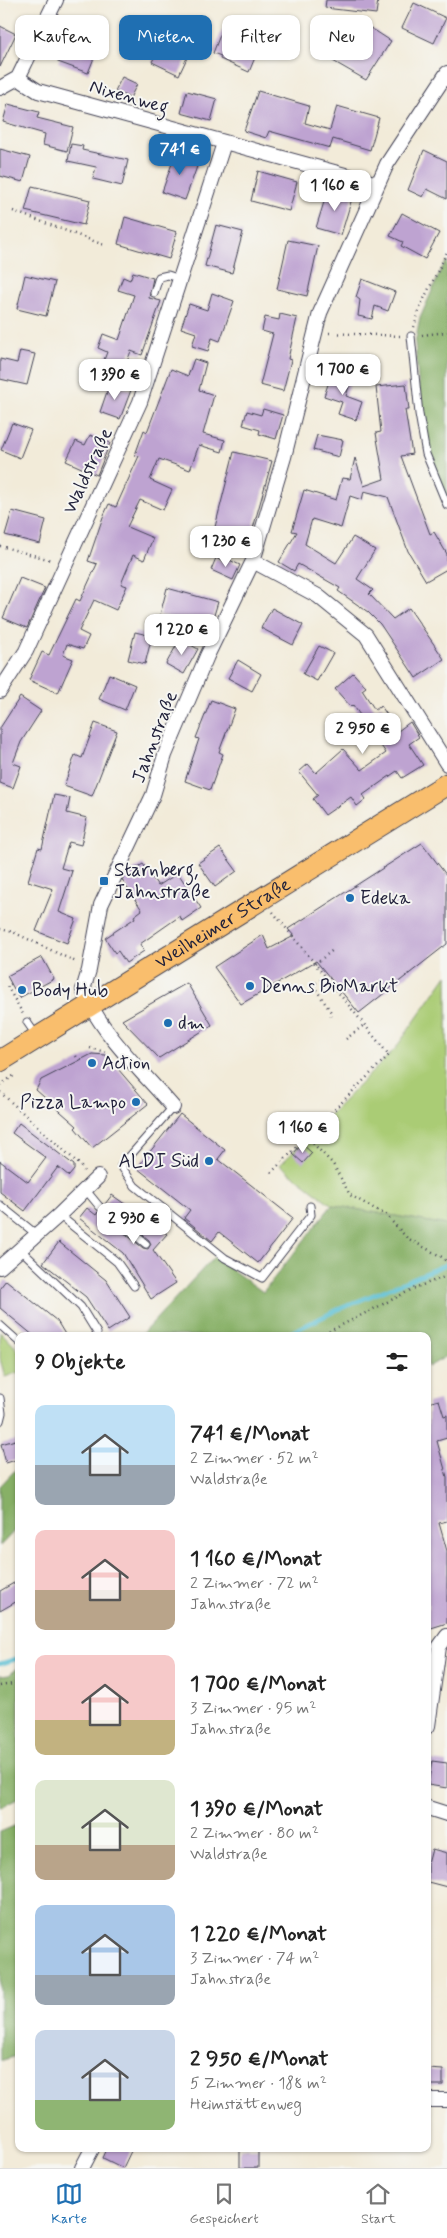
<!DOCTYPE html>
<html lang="de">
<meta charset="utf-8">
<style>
:root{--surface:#fff;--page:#f2f2f2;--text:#222;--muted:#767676;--line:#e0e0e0;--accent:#1f6fb2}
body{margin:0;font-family:Mynerve,sans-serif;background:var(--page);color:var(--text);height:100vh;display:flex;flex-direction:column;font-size:19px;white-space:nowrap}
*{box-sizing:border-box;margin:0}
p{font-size:16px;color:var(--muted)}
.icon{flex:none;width:28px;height:28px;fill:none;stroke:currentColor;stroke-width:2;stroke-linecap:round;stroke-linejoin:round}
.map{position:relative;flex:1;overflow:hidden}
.details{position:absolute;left:15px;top:1332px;width:416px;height:820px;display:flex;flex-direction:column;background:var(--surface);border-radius:10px;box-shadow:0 1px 4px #0004}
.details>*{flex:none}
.banner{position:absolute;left:15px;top:15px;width:418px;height:45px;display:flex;gap:10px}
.price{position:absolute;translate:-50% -42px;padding:0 11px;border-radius:10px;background:#fff;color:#222;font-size:16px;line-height:32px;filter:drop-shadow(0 1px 2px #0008)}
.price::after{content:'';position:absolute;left:50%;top:30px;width:15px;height:11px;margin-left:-8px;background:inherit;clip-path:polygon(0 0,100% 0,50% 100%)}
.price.on{background:var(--accent);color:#fff}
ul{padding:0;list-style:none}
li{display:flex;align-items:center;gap:15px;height:125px;padding:0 20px}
li span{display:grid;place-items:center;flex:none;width:140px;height:100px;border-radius:10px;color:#555}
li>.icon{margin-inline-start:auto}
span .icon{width:60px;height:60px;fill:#fffc;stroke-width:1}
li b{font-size:21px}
h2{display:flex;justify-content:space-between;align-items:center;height:60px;padding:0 20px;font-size:21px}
.chip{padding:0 18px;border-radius:10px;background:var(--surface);box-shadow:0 1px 4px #0004;font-size:18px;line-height:45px}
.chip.on{background:var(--accent);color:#fff}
.tabs{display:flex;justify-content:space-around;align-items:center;height:70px;border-top:1px solid var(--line);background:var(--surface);font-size:14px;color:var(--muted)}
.tabs a{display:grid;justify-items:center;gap:2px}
.tabs .on{color:var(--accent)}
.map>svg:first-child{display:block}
</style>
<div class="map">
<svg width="447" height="2168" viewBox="0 0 447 2168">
<rect width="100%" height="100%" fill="#f6f6f2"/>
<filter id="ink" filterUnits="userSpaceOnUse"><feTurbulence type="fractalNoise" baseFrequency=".02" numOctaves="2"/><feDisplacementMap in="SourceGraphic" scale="10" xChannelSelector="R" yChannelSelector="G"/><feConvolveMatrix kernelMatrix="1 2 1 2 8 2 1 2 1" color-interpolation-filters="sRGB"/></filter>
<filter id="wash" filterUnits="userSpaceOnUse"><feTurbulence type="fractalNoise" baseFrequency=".0096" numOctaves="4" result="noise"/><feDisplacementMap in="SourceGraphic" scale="20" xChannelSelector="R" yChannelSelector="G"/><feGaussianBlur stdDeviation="1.12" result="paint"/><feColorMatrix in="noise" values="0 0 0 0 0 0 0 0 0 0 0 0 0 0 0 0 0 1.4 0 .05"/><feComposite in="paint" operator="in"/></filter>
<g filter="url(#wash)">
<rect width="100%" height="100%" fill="#f2ebd9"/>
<!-- green -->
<path fill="#aacc75" stroke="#667758" d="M447 975V1225L332 1205 280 1165 395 1049Z
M0 1331 19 1351V1372L5 1377 0 1359Z"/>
<!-- forest -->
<path fill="#87b066" stroke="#546950" d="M447 261V502L427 451 420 403 415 343 420 318 442 268Z
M332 1205 447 1225V1356L428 1367V1336H140L214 1257 263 1292Z
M19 1466V1526L0 1546V1486Z
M19 1667V1798L0 1808V1676L9 1675Z
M19 1824V2055L0 2061V1832Z"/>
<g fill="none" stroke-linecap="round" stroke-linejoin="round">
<!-- stream -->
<path stroke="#55bdd2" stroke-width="4.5" d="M284 1336 337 1310 447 1264
M0 1664 19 1658"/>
</g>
<g id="blocks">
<!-- building -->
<path fill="#bea3d1" d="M326 0H378L376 14 325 8Z
M414 3 446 18 434 43 402 28Z
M0 26 16 34 0 67Z
M371 28 391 41 366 80 312 49 323 30 356 50Z
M71 30 92 38 89 45 98 48 88 73 58 62Z
M222 30 256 44 252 53 256 55 249 72 220 59 221 56 213 53Z
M166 32 193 45 179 75 152 62Z
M122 77 137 84 130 98 115 91Z
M187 91 217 99 211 121 181 113Z
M258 91 309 106 305 123 330 130 337 106 379 118 370 150 333 139 330 148 269 131 266 138 244 131Z
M8 104 39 112 37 118 73 127 67 151 43 145 45 134 3 122Z
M71 144 83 146 82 150 128 160 122 186 93 179 96 167 68 161Z
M0 149 30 157 23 182 0 176Z
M424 150 447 161V199L427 189 423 197 408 190Z
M176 152 199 161 185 200 162 192Z
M258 171 297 182 289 211 251 201Z
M32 186 90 200 84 225 25 211Z
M328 189 353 195 341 235 316 228Z
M402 213 439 233 425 259 401 246 403 242 390 236Z
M125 217 177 232 169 259 118 244Z
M216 225 243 232 232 273 205 266Z
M288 240 318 246 307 296 277 289Z
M133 272 153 278 149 298 161 301 142 355 131 351 125 367 104 360 107 352 98 348 103 334 119 340 134 295 118 290 123 277 130 280Z
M25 275 55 282 46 316 17 309Z
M362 279 395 292 388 311 375 306 372 319 358 316 360 300 356 297Z
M212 293 234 301 220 341 212 338 208 351 192 346 196 333 181 328 189 304 207 310Z
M280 314 297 318 288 359 291 360 283 391 260 385 273 334 262 331 265 317 279 320Z
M20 351 35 354 27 385 0 379V359L17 363Z
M194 359 206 363 199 390 214 395 203 434 225 440 222 452 199 445 190 470 159 459 150 480 172 490 163 510 140 500 127 527 153 538 144 560 133 555 121 584 127 586 116 610 94 600 79 631 89 636 83 649 67 644 63 655 73 659 58 693 29 680 42 652 49 655 76 599 80 601 97 564 88 561 103 517 109 504 116 507 120 498 139 456 135 455 144 430 147 432 171 369 188 376Z
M332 373 351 380 346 396 362 402 356 420 338 414 342 402 324 396Z
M110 383 131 390 120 419 100 412Z
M406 384 409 410H405L412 454 401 456 430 534 434 532 447 554V569L426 581 408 551 388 497 364 491 362 500 350 496 341 528 312 519 305 544 336 563 353 537 375 550 357 579 373 590 369 594 393 619 409 608 444 659 416 678 380 624 368 612 338 591 340 588 298 564 294 571 279 562 297 532 292 531 304 490 336 500 342 478 350 479 355 458 364 486 384 479 376 433 381 432 376 387Z
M263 409 283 415 276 439 259 434 260 430 243 425 247 411 261 415Z
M12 423 31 430 20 458 1 450Z
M90 435 110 443 97 475 66 461 76 441 85 445Z
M317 435 343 440 339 457 313 450Z
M234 452 272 461 250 539 214 531Z
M12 511 46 520 40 544 5 535Z
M216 558 223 562 225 558 240 565 233 580 211 570Z
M20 578 45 588 27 628 3 618Z
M167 588 218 602 211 625 185 618 184 621 160 615Z
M272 608 303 625 293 645 261 628Z
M135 632 152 636 145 664 128 660Z
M180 639 198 649 184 674 166 664Z
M319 646 333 653 317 681 303 674Z
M238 660 261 674 252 691 228 678Z
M353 673 366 687 362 690 375 710 381 706 398 731 410 722 419 737 409 744 423 765 402 778 397 771 363 795 366 799 357 806 351 797 325 815 313 799 318 795 299 772 308 764 316 773 343 749 362 770 386 753 353 705 351 707 335 689Z
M109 674 135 685 125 710 99 699Z
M20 697 41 711 21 742 13 763 21 766 13 788 0 783V728Z
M211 700 235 709 219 752 223 754 210 790 185 781 199 739 196 738Z
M95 723 117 731 92 796 64 786 75 755 82 758Z
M54 795 70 798 67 813 87 818 81 845 69 842 61 868 72 871 59 912 76 919 67 943 36 931 53 889 28 881 38 848 42 849Z
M422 843 447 876V944L359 1013 316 961 241 1004 214 967 263 935 269 949 294 936 288 929Z
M220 848 237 871 215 887 198 863Z
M143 864 158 886 178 873 201 908 182 921 180 916 140 944 144 951 126 963 118 951 115 953 105 938 135 918 134 916 142 910 122 880 124 876Z
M42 957 54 979 19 998 7 976Z
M187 983 212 1025 159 1058 122 1020Z
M92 1054 106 1055 148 1104 92 1148 75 1128 77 1126 36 1090 41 1080Z
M180 1114 225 1150 218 1159 293 1218 258 1263 219 1232 212 1241 184 1218 190 1210 137 1168Z
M19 1123 74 1165V1170L69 1176 58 1167 25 1211 0 1192V1161L28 1182 46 1158 12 1133Z
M302 1144 312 1153 303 1163 293 1154Z
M112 1195 167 1234 153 1250 176 1283 151 1299 123 1253 79 1218 87 1208 96 1215 98 1212 143 1248 148 1249 151 1244 149 1240 105 1204Z
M59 1242 106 1280 130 1317 108 1331 86 1297 43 1263Z
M6 1280 57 1321 66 1336H34L0 1308V1288Z
M439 1400 444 1416 447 1415V1438L437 1441 447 1477V1521L439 1523 447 1551V1623L428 1629V1403Z
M19 1439V1459L6 1463 1 1444Z
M19 1580V1600L0 1611V1591Z
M432 1761 447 1763V1788L428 1785Z
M432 1849 447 1853V1887L428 1882V1864Z
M428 2069 443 2070V2085H428Z
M107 2149H132L123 2168 103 2158Z
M240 2149H258V2168H240Z"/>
</g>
</g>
<g filter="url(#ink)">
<use href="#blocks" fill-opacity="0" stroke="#414053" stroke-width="1"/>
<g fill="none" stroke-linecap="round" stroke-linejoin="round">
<!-- service casing -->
<g stroke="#414053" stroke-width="9">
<path id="service" d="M154 293 159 277 168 275 180 279
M411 336 419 414 426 454 447 505
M27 1022 36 1035
M173 1107 121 1166 135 1186 225 1258 262 1278 311 1215 310 1206
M85 1189 99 1206 146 1244
M0 1205 36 1234
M59 1215 117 1262 134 1286
M21 1250 81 1307 97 1333
M0 1325 19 1342
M0 1398 2 1413 0 1421"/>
</g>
<!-- minor casing -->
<g stroke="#414053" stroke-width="16">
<path id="minor" d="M18 78 38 91 378 184
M0 88 18 78 56 0
M253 561 318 596 366 635 447 764
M0 691 26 651 140 402 224 143
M173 1107C141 1070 102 1035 83 990L89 970 101 905 153 795 165 755 207 656 253 561 284 457 320 313 387 164 447 73
M0 1267 59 1215 98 1177
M428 1726 439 1647 447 1636
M428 1808 447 1814
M428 2100H447
M82 2168 92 2149"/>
</g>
<!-- primary casing -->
<g stroke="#414053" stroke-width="23">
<g id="primary">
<path id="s1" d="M0 1061 447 784"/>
</g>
</g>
<!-- path -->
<path stroke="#414053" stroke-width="2.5" stroke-dasharray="1 4" stroke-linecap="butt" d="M13 211 104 245
M414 327 421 305 447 252
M329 333 401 336
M422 335 447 332
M0 546 51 560
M0 929 13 932 76 962
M315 964 333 950
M325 977 313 985 331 1012V1019
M11 984 7 986 23 1014
M346 1039 364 1025
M90 1048 105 1052
M76 1056 79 1061
M0 1085 15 1075
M0 1092 79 1164 84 1171
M306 1136 333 1164 350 1195 386 1215 407 1238 442 1257 447 1262
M271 1173 389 1055 273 912
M320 1336 417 1287 447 1276
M0 1686 19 1683"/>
<!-- service -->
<use href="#service" stroke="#fff" stroke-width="7"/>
<!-- minor -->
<use href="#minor" stroke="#fff" stroke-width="14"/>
<!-- primary -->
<use href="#primary" stroke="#f9be6d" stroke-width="21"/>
</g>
</g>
<!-- markers -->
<g fill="#1f6fb2" stroke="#f6f6f2" stroke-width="2">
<rect x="99" y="876" width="10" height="10" rx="2.5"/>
<circle cx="350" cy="898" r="5"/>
<circle cx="250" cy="986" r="5"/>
<circle cx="22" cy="990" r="5"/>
<circle cx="168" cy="1023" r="5"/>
<circle cx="92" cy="1063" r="5"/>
<circle cx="136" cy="1102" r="5"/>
<circle cx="209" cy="1161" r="5"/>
</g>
<g text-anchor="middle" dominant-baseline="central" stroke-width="4" stroke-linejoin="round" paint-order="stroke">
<!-- street labels -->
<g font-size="19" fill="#22223b" stroke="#f6f6f2">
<text transform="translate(129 97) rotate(16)">Nixenweg</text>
<text transform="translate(88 471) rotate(-65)">Waldstraße</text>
<text transform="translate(155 737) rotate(-69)">Jahnstraße</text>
<text stroke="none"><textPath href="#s1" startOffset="262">Weilheimer Straße</textPath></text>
</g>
<!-- poi labels -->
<g font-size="19" fill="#22223b" stroke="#f6f6f2" text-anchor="start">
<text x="114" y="870">Starnberg,<tspan x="114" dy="22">Jahnstraße</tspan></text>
<text x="360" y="898">Edeka</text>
<text x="260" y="986">Denns BioMarkt</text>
<text x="32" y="990">Body Hub</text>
<text x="178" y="1023">dm</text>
<text x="102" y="1063">Action</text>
<text x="126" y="1102" text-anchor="end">Pizza Lampo</text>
<text x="199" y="1161" text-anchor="end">ALDI Süd</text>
</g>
</g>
</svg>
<b class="price on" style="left:180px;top:176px">741 €</b>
<b class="price" style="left:335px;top:212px">1 160 €</b>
<b class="price" style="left:343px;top:396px">1 700 €</b>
<b class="price" style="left:115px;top:401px">1 390 €</b>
<b class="price" style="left:226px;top:568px">1 230 €</b>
<b class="price" style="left:182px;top:656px">1 220 €</b>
<b class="price" style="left:363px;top:755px">2 950 €</b>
<b class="price" style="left:303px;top:1154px">1 160 €</b>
<b class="price" style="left:134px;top:1245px">2 930 €</b>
<div class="banner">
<a class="chip">Kaufen</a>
<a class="chip on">Mieten</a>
<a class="chip">Filter</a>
<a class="chip">Neu</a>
</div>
<section class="details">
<h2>9 Objekte<svg class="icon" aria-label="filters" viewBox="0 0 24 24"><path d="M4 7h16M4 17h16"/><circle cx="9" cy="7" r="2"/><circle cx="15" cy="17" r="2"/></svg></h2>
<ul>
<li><span style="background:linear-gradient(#bfe0f5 60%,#9aa5b1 0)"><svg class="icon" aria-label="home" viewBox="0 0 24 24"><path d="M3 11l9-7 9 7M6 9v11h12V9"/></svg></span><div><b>741 €/Monat</b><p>2 Zimmer · 52 m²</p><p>Waldstraße</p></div></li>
<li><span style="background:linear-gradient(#f6c9c9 60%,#b9a48a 0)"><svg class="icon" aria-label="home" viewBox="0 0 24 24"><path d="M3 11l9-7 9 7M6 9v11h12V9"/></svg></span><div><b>1 160 €/Monat</b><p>2 Zimmer · 72 m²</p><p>Jahnstraße</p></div></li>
<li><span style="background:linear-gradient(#f6c9c9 65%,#c2b280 0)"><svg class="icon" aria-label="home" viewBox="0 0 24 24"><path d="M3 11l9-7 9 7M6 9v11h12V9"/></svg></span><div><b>1 700 €/Monat</b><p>3 Zimmer · 95 m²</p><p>Jahnstraße</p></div></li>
<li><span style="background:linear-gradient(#dfe7d0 65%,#b9a48a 0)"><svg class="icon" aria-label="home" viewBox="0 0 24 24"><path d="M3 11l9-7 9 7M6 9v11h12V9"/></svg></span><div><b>1 390 €/Monat</b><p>2 Zimmer · 80 m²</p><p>Waldstraße</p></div></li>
<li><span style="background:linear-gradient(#a9c7e8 70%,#9aa5b1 0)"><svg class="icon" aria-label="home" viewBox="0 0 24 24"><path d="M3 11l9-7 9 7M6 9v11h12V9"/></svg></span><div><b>1 220 €/Monat</b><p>3 Zimmer · 74 m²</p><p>Jahnstraße</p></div></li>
<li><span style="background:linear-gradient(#c9d6e8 70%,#8fb573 0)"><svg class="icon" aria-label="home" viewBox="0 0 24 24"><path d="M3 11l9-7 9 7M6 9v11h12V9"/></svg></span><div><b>2 950 €/Monat</b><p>5 Zimmer · 188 m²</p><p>Heimstättenweg</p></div></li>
</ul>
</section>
</div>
<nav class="tabs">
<a class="on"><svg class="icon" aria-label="map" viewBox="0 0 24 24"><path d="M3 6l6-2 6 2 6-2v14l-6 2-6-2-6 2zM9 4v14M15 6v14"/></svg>Karte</a>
<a><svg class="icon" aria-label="saved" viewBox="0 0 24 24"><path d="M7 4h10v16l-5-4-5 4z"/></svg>Gespeichert</a>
<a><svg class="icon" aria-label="home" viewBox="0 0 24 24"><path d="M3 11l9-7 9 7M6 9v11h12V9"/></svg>Start</a>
</nav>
